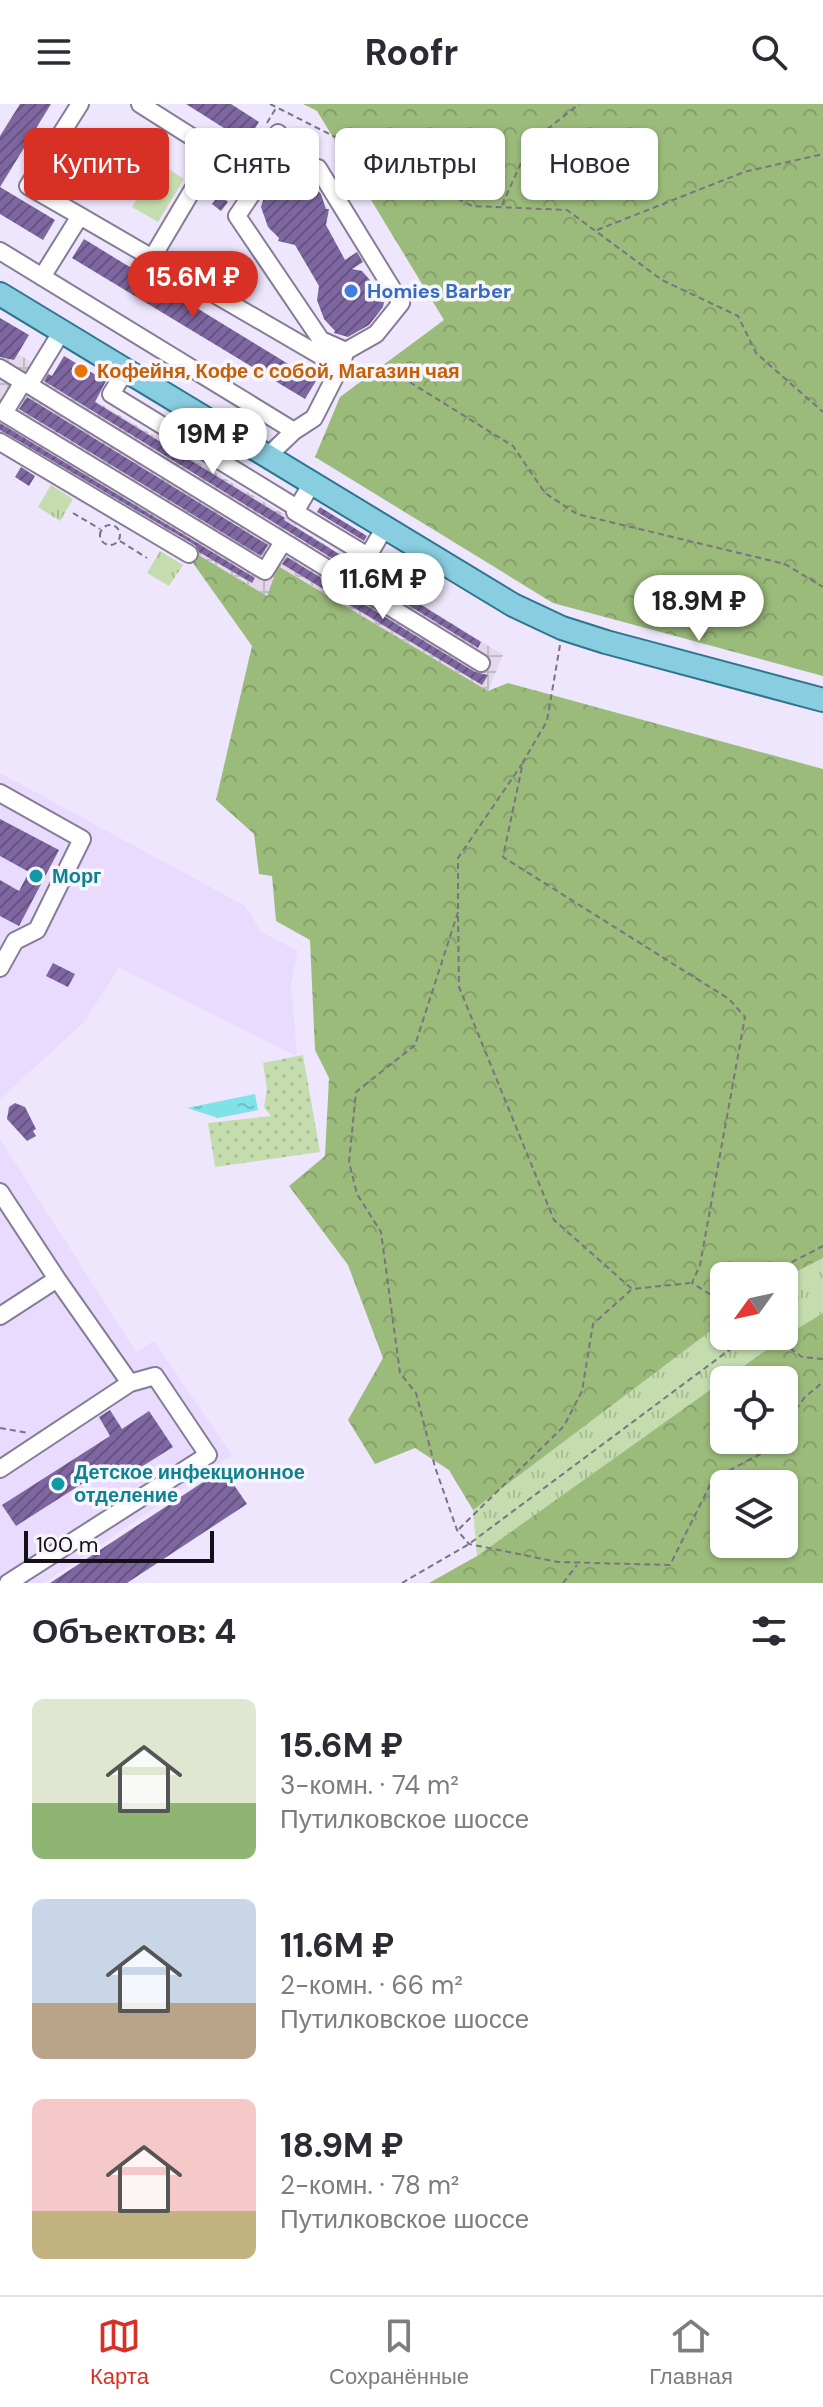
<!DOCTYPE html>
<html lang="ru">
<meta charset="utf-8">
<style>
:root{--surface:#fff;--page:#f2f2f3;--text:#2b2b33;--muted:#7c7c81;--line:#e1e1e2;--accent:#d93025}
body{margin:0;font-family:"DM Sans",sans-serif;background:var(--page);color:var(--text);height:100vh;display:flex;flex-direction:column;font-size:30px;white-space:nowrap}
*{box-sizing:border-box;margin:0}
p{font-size:26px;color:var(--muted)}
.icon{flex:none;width:44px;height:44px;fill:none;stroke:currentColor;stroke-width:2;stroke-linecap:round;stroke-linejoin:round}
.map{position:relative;height:1479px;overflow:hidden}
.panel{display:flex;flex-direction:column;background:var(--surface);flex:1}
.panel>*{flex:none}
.guide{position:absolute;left:24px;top:24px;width:776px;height:72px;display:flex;gap:16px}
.needle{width:52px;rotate:237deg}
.controls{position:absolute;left:710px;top:1158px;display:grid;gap:16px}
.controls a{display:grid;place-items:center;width:88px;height:88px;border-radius:12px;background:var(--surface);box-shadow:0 2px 6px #0004;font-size:40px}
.scale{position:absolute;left:24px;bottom:20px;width:190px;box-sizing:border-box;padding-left:8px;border:4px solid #141019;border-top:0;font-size:22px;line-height:28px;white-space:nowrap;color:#141019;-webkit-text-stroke:6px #f8f6fc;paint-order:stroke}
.price{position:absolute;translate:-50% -68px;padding:0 18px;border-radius:28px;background:#fff;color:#222;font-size:26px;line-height:52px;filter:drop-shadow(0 2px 4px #0008)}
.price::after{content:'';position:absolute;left:50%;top:48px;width:24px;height:18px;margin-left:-12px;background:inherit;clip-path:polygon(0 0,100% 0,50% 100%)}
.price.active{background:var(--accent);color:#fff}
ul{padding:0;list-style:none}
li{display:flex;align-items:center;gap:24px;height:200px;padding:0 32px}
li span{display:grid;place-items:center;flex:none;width:224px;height:160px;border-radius:12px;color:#555}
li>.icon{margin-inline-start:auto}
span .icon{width:96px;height:96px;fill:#fffc;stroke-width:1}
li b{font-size:34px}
h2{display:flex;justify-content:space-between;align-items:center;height:96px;padding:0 32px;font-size:34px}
.chip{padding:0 28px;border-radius:12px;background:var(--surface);box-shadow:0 2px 6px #0004;font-size:28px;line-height:72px}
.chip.active{background:var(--accent);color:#fff}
header{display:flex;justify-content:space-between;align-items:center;height:104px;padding:0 32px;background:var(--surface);font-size:36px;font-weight:700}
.tabs{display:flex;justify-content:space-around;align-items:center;height:112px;border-top:2px solid var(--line);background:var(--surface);font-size:22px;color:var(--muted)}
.tabs a{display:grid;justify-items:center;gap:4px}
.tabs .active{color:var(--accent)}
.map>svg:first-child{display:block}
</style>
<header><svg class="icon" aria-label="menu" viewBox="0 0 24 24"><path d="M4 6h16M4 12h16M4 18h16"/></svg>Roofr<svg class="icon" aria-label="search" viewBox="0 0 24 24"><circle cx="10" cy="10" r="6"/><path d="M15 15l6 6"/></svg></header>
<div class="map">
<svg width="823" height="1479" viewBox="0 0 823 1479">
<defs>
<pattern id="industrial-grid" width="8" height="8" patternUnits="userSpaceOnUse" patternTransform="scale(2)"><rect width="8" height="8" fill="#e4d7ea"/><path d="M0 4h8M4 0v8" fill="none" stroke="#c3b8c8"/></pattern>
<pattern id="grass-tufts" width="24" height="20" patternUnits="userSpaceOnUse" patternTransform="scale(2)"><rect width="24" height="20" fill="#c5ddae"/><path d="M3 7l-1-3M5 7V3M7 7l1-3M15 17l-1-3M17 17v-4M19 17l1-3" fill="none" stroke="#a8bd95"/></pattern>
<pattern id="forest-crowns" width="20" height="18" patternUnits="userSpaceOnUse" patternTransform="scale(2)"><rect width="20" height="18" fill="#9bbb7b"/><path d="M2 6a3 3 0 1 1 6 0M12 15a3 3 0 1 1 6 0" fill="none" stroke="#85a06a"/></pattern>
<pattern id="garden-dots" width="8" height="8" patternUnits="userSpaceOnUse" patternTransform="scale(2)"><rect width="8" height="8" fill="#c5ddae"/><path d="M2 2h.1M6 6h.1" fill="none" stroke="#a8bd95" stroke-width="1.8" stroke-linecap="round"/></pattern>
<pattern id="water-ripples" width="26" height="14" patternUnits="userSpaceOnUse" patternTransform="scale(2)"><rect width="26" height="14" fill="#7fe2e7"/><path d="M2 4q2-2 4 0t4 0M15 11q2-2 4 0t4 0" fill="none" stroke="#6dc1c6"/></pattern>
<pattern id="building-hatch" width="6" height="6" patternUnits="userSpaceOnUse" patternTransform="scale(2)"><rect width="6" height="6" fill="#7e66a1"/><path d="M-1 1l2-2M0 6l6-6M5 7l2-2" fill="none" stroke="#665382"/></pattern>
</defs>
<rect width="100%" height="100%" fill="#eee6fc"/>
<!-- built -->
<path fill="#e8dbfe" d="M0 669 245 802 261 828 298 847 291 879 297 952 119 864 84 918 0 995Z
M0 1035 136 1248 154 1237 232 1351 44 1479H0Z"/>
<!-- industrial -->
<path fill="url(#industrial-grid)" d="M0 239 297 418 295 422 503 551 488 587 279 462 267 492 0 331Z"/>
<!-- grass -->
<path fill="url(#grass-tufts)" d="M51 381 73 395 60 417 38 403Z
M160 447 183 461 169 482 147 469Z
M823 1154V1209L790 1229 477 1452 473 1406 724 1217V1232H784V1174Z"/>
<!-- forest -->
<path fill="url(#forest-crowns)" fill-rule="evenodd" d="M303 0H823V572L553 499 315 353 340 293 444 216 317 7Z
M197 450 267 492 278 462 488 587 508 579 823 665V1154L784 1174V1172H724V1217L473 1406 449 1366 415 1344 375 1360 348 1316 383 1254 348 1161 289 1082 325 1052 329 974 315 946 310 836 276 817 272 772 259 770 254 730 216 696 252 542 193 459Z
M823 1209V1479H429L477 1452 790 1229ZM784 1276V1336H724V1276ZM784 1380V1440H724V1380Z"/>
<!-- garden -->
<path fill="url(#garden-dots)" d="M303 951 320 1048 215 1063 208 1019 271 1012 264 1003 267 986 263 959Z"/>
<!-- pitch -->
<path fill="#c5ddae" d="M159 59 184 75 158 118 132 103Z"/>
<!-- water -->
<path fill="url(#water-ripples)" d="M255 990 258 1006 218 1014 187 1004Z"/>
<!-- building -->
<path fill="url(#building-hatch)" d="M20 0H51L0 83 55 116 43 136 0 110V32Z
M186 0H231L259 18 246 38Z
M97 25 118 38 96 74 75 60Z
M295 31 311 56 308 61 294 70 295 57 285 42 287 36Z
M294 71 306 74 321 90 326 105H329L326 121 345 156 357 148 363 158 352 165 362 167 376 183 381 198H384L383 203 369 221 348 233 334 229 335 227 324 215 317 196 319 182 295 141 278 137 279 134 268 123 261 103 265 90 278 80 293 75Z
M219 91 228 98 221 107 212 100Z
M84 135 316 277 305 295 72 154Z
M0 214 29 231 14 256 0 253Z
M64 252 106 277 95 298 285 414 284 416 481 538 478 544 44 277 48 270 52 272Z
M27 293 268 441 263 449 261 452 19 305Z
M0 319 255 474 252 479 199 448 195 441 0 326Z
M21 363 35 372 29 382 15 373Z
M320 403 367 432 364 437 317 408Z
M287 453 475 568 488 571 482 581 282 460Z
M0 715 59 746 19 822 0 812V776L19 787 29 768 0 752Z
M53 859 75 870 68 883 46 872Z
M15 999 25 1003 36 1025 33 1027 36 1032 27 1037 7 1015 9 1003Z
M110 1306 122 1325 149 1307 173 1343 122 1375 113 1360 16 1422 2 1401 110 1332 99 1313Z
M223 1365 247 1400 127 1479H50Z"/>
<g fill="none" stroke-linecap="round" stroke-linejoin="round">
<!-- minor casing -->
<g stroke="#867c95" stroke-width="20">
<path id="minor" d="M140 0 241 64
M278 29 259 79 237 112 321 236 346 247 340 263
M318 64 401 199 376 230 346 247
M80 112 340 263 314 314 294 327 268 352
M0 147 294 327
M152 154 215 48
M42 173 80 112 28 82 80 0
M62 227 29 281 481 559
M0 264 23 278
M126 266 111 290 297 404
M29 281 23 278 4 309 265 467 283 438
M0 338 189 450
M312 379 295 408 368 452 385 423
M0 689 82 735 37 826 15 837 0 864
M0 1088 57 1175 130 1279 0 1365
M0 1212 57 1175
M8 1479 208 1351 155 1272 130 1279"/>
</g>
<!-- major casing -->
<g stroke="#2d758d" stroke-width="26">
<path id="major" d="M0 190 513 501 562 524 606 538 823 596"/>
</g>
<!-- path -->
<path stroke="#797382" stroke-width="2" stroke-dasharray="6 4" stroke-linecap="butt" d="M270 0 472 102 567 106 662 176 738 212 756 249 823 308
M267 19 276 4
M249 51 262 28
M502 101 530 39 579 0
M597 126 744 68 823 50
M354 269 387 264 513 342 545 389 577 410 785 460 823 483
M73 409 100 425
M100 431a10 10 0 1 1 20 0a10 10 0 1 1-20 0Z
M120 437 147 454
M560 541 547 617 523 658 503 753 729 895 745 913 700 1161 692 1179 724 1199
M458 805V754L522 660
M458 808 415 941 356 988 349 1058 357 1090 381 1128 400 1269 416 1289 435 1363 457 1426 469 1440 558 1458 670 1461 713 1375 766 1347 774 1336
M458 812 459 883 554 1116 632 1185 690 1179
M765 1172 823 1142
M774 1232 802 1253 823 1255
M784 1322 805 1293 823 1278
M0 1324 29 1329
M459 1425 564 1322 582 1287 593 1220 631 1186
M402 1479 469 1440 748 1232
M563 1479 577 1461"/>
<!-- minor -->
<use href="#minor" stroke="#fff" stroke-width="16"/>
<!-- major -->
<use href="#major" stroke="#89cde0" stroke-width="22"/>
</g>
<!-- markers -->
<circle fill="#3f7fe0" stroke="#f8f6fc" stroke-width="3" cx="351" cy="187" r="8"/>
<circle fill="#e8710a" stroke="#f8f6fc" stroke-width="3" cx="81" cy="267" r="8"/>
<g fill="#0f9aa8" stroke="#f8f6fc" stroke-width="3">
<circle cx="36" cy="772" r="8"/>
<circle cx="58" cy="1380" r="8"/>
</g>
<g text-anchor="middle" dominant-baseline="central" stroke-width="7" stroke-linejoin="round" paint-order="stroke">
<!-- shop labels -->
<g font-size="20" font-weight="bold" fill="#366cbe" stroke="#f8f6fc" text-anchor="start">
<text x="367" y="187">Homies Barber</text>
</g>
<!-- food labels -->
<g font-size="20" font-weight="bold" fill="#c56008" stroke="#f8f6fc" text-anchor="start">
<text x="97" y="267">Кофейня, Кофе с собой, Магазин чая</text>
</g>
<!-- culture labels -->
<g font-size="20" font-weight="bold" fill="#0d838f" stroke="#f8f6fc" text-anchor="start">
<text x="52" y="772">Морг</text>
<text x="74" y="1368">Детское инфекционное<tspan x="74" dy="23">отделение</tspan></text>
</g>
</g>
</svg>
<div class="controls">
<a><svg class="needle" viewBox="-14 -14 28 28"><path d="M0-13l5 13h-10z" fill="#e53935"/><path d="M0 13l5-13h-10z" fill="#7c7c81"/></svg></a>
<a><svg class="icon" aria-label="locate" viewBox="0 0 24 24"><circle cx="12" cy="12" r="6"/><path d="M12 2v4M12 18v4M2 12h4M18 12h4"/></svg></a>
<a><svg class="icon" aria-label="layers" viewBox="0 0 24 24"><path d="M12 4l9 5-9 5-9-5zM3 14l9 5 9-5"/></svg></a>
</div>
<div class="scale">100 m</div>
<b class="price active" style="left:193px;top:215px">15.6M ₽</b>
<b class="price" style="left:213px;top:372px">19M ₽</b>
<b class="price" style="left:383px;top:517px">11.6M ₽</b>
<b class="price" style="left:699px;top:539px">18.9M ₽</b>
<div class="guide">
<a class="chip active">Купить</a>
<a class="chip">Снять</a>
<a class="chip">Фильтры</a>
<a class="chip">Новое</a>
</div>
</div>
<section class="panel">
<h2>Объектов: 4<svg class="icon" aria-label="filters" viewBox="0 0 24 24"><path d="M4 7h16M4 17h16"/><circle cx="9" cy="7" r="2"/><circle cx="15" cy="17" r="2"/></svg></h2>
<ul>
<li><span style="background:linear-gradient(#dfe7d0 65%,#8fb573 0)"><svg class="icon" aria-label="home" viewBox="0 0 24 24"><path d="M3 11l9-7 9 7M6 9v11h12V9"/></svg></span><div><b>15.6M ₽</b><p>3-комн. · 74 m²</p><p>Путилковское шоссе</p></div></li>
<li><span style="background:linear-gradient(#c9d6e8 65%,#b9a48a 0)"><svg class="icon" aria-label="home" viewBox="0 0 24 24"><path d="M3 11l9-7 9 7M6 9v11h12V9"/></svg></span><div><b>11.6M ₽</b><p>2-комн. · 66 m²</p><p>Путилковское шоссе</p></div></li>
<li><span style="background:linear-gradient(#f6c9c9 70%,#c2b280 0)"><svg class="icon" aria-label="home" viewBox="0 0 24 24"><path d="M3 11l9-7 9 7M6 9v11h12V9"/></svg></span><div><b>18.9M ₽</b><p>2-комн. · 78 m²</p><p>Путилковское шоссе</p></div></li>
</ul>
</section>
<nav class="tabs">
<a class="active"><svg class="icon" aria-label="map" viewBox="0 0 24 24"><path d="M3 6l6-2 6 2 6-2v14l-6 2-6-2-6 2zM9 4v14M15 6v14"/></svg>Карта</a>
<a><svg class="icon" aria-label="saved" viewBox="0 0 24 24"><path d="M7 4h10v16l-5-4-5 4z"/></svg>Сохранённые</a>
<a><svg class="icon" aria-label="home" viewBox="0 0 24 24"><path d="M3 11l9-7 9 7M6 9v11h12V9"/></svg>Главная</a>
</nav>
